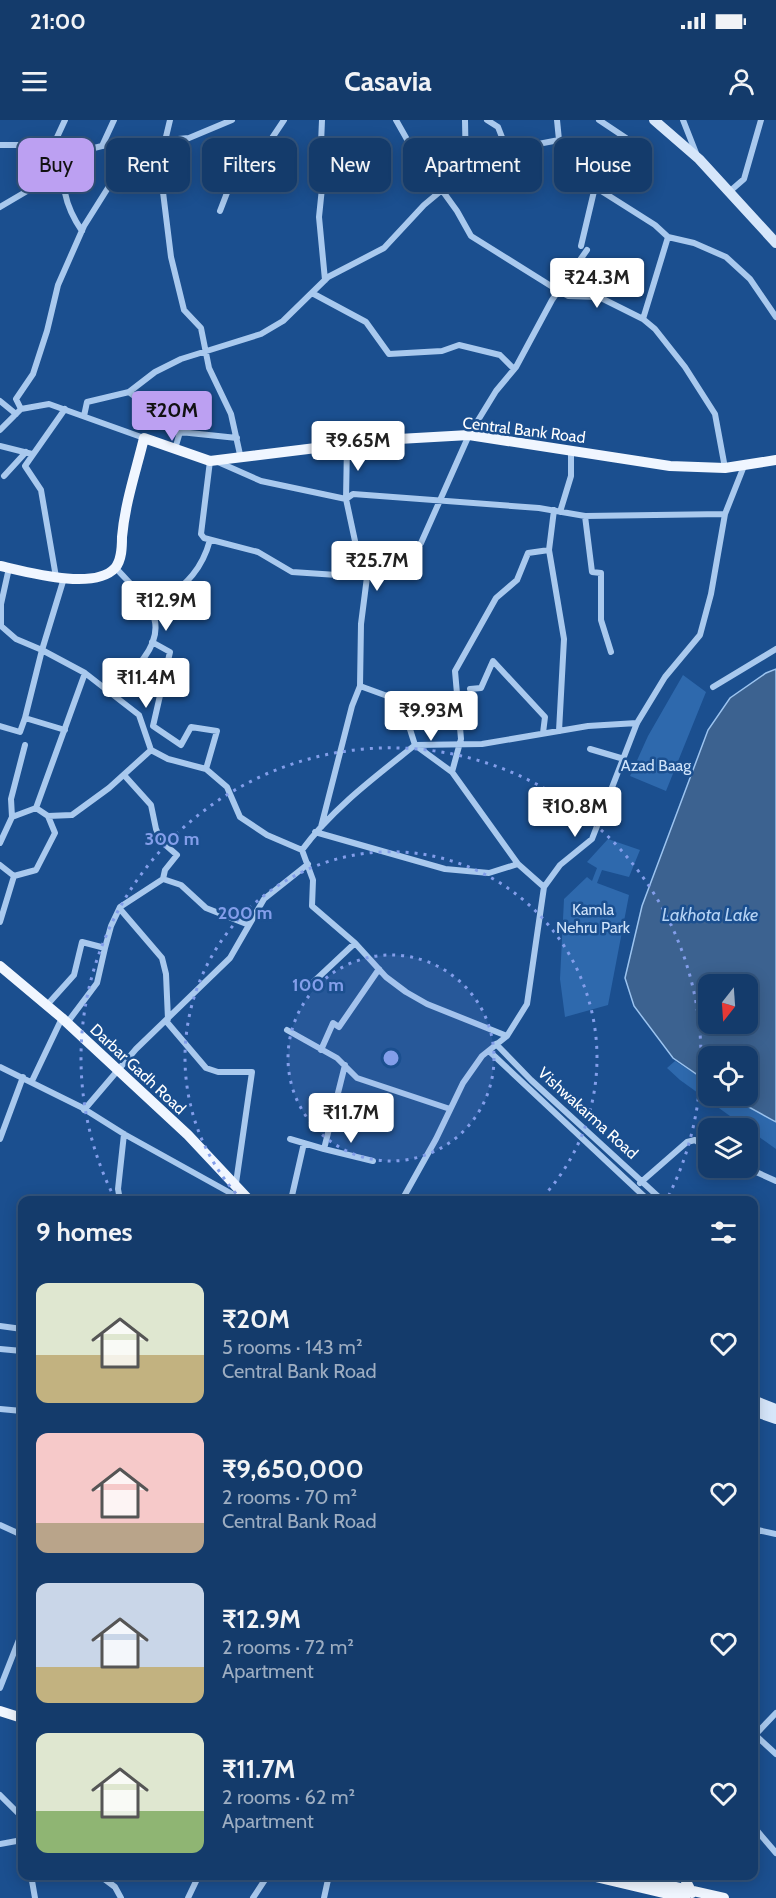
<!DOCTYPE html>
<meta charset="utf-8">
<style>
:root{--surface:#143b6b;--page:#1d4271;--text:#f1f3f6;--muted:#9dadc1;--line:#33557e;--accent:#bca0f2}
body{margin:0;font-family:Cabin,sans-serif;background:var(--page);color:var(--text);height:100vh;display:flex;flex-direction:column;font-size:22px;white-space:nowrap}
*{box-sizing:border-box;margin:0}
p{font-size:20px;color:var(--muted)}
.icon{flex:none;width:33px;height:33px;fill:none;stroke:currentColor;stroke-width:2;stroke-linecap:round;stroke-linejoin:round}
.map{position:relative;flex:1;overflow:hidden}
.panel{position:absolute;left:18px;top:1076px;width:740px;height:684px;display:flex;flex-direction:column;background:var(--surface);border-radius:12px;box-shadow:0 3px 15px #0003,0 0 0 2px var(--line)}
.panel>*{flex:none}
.guide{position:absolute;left:18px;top:18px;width:741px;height:54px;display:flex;gap:12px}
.needle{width:39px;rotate:197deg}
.buttons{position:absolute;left:698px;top:854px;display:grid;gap:12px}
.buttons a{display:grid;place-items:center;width:60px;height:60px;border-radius:12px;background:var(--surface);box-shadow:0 3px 15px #0003,0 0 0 2px var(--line);font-size:30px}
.price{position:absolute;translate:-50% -51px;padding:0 14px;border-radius:6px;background:#fff;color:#222;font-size:20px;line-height:39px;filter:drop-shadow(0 2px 3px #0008)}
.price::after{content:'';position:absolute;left:50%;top:36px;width:18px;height:14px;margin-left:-9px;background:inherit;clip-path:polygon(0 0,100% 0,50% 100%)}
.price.active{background:var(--accent);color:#111}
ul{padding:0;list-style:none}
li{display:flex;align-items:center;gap:18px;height:150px;padding:0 18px}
li span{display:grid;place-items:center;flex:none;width:168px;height:120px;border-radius:12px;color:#555}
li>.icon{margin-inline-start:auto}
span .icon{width:72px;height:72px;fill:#fffc;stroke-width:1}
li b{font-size:26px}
h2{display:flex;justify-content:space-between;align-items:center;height:72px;padding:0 18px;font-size:26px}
.pill{padding:0 21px;border-radius:12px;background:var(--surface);box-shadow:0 3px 15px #0003,0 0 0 2px var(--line);font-size:21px;line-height:54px}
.pill.active{background:var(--accent);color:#111}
.status{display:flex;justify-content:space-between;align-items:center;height:42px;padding:0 30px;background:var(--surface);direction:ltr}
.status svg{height:16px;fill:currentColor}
header{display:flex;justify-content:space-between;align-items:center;height:78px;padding:0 18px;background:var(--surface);font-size:27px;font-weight:800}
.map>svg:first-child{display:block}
</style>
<div class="status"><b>21:00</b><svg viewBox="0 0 49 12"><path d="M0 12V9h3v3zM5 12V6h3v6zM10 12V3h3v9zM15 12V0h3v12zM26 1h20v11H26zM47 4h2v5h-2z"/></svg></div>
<header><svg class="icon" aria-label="menu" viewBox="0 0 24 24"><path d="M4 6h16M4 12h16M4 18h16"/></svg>Casavia<svg class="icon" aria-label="person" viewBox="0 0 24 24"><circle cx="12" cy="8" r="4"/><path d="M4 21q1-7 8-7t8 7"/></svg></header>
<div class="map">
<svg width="776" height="1778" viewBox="0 0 776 1778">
<rect width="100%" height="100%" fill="#1b4f8f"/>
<!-- green -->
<path fill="#2e69ad" d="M683 555 706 572 666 671 630 656 648 616Z
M608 719 640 730 629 757 602 750 597 763 629 775 608 885 565 897 560 859 564 779 587 757 592 761 597 748 587 742Z
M675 941 708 962V975H729L776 1002V1029L680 960 667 948Z"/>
<!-- water -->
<path fill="#3c6290" stroke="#9cc4f0" stroke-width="1.5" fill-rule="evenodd" d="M776 549V1002L727 975H747V936H708V962L673 938 634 886 625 858 642 786 708 610 730 578 766 553ZM708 864H747V903H708Z"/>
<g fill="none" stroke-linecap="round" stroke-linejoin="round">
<!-- street -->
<path stroke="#a9c9ee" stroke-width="6" d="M322 0 320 47 322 68 319 97 325 160
M396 0 413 30 457 91 471 116 559 171 568 176 599 177 643 199 655 209 685 247 715 294 725 348
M465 0 466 54
M487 0 498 7 507 30
M557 0 559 20
M599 0 626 18
M683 0 696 33
M168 20 169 43 163 72 171 137 184 190 201 208 209 248 231 294 241 339
M165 21 170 0
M0 25H26L74 33 102 26 189 18 232 0
M102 26 114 0
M52 28 65 0
M64 32C62 65 63 83 82 111
M258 37 277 44H291
M729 72 744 59 761 0
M0 87 39 64 65 32
M220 91 240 39 260 36 284 0
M581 126 595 67
M312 173 366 202 389 234 442 231 459 225 500 235 514 249
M643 199 668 117
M129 272 162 297 169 308 180 312 237 318
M0 281 16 294
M21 289 16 279 33 254 47 211 58 165 84 106 123 44 129 25
M84 296 87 282 129 272 155 252 181 239 261 214 283 201 328 157 384 128 424 85 442 70 507 30 559 20 568 24 585 41V51L595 67 655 105 668 117 694 123 726 137 750 159 776 197
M0 310 21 289 49 284 144 318
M0 326 32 334
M175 329 180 312
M210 341 201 414 204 418 258 432 292 452 367 457 402 445 421 423 469 315 496 271 516 247 552 180 587 130
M218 342 261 361 346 379 361 449 367 457 361 504 360 566 352 586 321 707
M4 356 26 332
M346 379 353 374 539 388 585 396 725 394
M346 379 347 325
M554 390 549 430 564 519 559 611
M560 392 571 356V331
M585 396 592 452 601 453V500L611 532
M9 448 1 484V506L16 519 42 530 25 598
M56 457 41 370 25 346 65 289
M64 458 42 530 85 553 139 595 151 630 168 639 206 649 227 667 240 697 267 715 302 730 313 760 312 786 355 823 386 857 406 872 427 884 507 916
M152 492C179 468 200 457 210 420
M152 522 170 532 153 606 181 625 191 607 217 611 206 649
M360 566 401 581 415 625 482 624 588 606 637 603
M713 567 776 529
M470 569 481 568 493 541 545 597 543 613
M109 571C132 554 168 522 151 490 143 474 127 461 115 447
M0 606 20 612 25 598 65 610
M590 629 624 639
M452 652 461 619 455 551 496 478 517 460 528 433 549 430
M124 655 151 685 156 709 161 721 177 735 165 750 163 759
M48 696 72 695 109 668 151 630
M12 697 11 679 25 625
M315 712 445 749 489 753 518 744
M0 723 12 697 36 688 85 553
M302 730C333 688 375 657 415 625L452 652 518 744 544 767
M0 745 14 756
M14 756 36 750 55 713 48 696 36 688
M120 789 162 838 166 854 168 899
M0 802 14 756
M105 828 111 806 120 787 163 759 181 765 206 788 249 805
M308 867 355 823
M47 885 74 855 82 822 105 828 97 863 67 903
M166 901 206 948 218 952H252L236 1063
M287 910 337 938 357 958 450 989
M496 924 531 960 662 1080
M321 930 333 903 339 907 379 849
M489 931 648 1080
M0 947 81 987 124 1014 243 1080
M32 961 62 898
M84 990 136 929 230 838 264 779 308 744
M0 1019 23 957
M290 1019 324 1029 345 945
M324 1029 373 1041
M745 1047 776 1061
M640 1063 687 1022 695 1020 708 1029
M120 1080 118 1069 124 1014
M291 1080 304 1023
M402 1080 436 1019 463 963 482 936 507 916 527 884 544 767 560 745 592 719 637 603 665 557 700 515 711 474 725 394 744 346
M0 1206 22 1209
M0 1229 22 1231
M0 1289 22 1291
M0 1405 22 1415
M753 1409 776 1414
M753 1430 758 1410
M0 1568 22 1512
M753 1613 776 1634
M755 1615 776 1593
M0 1675 22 1697
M753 1706 776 1733
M0 1724 22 1720
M31 1755 35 1778
M99 1755 115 1767 121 1778
M188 1778 199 1755
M253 1778 268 1755
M324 1778 329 1755"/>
<!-- secondary -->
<path stroke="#d6e6fa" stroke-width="10" d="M654 0 699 39 776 123
M753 1280 776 1289
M753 1291 776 1299"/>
<!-- primary -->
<path stroke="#f0f6ff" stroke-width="10" d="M0 446C27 452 94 471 115 448 122 440 122 426 122 417 125 383 136 351 144 318L210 341 381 320 469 315 670 346 725 348 776 340
M0 846 62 898 188 1015 249 1080
M0 1591 22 1598
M587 1755 685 1778
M622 1755 724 1778
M683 1755 692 1773"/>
</g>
<!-- distance rings -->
<circle cx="391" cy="938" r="103" fill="#839eea" fill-opacity=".12"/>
<g fill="none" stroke="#839eea" stroke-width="3" stroke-dasharray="3 6">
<circle cx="391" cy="938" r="103"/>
<path d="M242 1080A206 206 0 1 1 540 1080"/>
<path d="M115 1079A310 310 0 1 1 667 1079"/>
</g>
<g text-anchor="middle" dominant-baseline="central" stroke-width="5" stroke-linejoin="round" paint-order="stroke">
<!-- street labels -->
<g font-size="16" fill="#fff" stroke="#1b4f8f">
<text transform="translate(524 310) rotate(7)">Central Bank Road</text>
<text transform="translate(138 949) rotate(43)">Darbar Gadh Road</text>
<text transform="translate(588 993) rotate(42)">Vishwakarma Road</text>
</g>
<!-- park labels -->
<g font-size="16" fill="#cfe3fa" stroke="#1b4f8f">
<text x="656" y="645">Azad Baag</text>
<text x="593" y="789">Kamla<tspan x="593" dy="18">Nehru Park</tspan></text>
</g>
<!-- water labels -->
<g font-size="18" font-style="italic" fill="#b5d3f5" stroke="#1b4f8f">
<text x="710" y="795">Lakhota Lake</text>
</g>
</g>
<circle cx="391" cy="938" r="9" fill="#839eea" stroke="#1b4f8f" stroke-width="3"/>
<g font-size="18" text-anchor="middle" font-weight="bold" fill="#839eea" stroke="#1b4f8f" stroke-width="5" stroke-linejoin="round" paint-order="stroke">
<text x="172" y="725">300 m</text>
<text x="245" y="799">200 m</text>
<text x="318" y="871">100 m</text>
</g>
</svg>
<div class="buttons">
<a><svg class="needle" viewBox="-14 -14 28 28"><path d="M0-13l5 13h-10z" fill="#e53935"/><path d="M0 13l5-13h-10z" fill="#9dadc1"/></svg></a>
<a><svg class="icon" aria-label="locate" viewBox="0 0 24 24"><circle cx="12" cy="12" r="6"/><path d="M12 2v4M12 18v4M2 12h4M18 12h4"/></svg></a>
<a><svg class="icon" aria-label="layers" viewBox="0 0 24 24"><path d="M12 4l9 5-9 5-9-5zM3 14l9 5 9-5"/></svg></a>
</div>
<b class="price" style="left:597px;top:189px">₹24.3M</b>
<b class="price active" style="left:172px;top:322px">₹20M</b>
<b class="price" style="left:358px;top:352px">₹9.65M</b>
<b class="price" style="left:377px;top:472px">₹25.7M</b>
<b class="price" style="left:166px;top:512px">₹12.9M</b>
<b class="price" style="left:146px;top:589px">₹11.4M</b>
<b class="price" style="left:431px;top:622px">₹9.93M</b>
<b class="price" style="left:575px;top:718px">₹10.8M</b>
<b class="price" style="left:351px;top:1024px">₹11.7M</b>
<div class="guide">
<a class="pill active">Buy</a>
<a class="pill">Rent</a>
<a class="pill">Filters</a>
<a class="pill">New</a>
<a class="pill">Apartment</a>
<a class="pill">House</a>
</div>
<section class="panel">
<h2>9 homes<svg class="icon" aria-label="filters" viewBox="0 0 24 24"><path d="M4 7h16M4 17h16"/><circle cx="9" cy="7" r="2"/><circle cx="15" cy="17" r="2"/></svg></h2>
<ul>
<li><span style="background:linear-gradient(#dfe7d0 60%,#c2b280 0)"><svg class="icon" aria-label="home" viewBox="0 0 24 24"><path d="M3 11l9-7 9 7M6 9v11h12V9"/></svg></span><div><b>₹20M</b><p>5 rooms · 143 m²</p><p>Central Bank Road</p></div><svg class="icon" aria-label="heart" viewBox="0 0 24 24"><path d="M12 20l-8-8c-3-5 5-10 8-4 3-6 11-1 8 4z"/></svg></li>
<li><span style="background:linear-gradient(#f6c9c9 75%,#b9a48a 0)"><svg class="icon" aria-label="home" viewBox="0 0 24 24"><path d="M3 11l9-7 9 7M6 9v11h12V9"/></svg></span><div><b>₹9,650,000</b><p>2 rooms · 70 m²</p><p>Central Bank Road</p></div><svg class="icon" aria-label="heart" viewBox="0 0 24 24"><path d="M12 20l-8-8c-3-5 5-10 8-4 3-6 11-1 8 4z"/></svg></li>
<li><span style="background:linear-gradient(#c9d6e8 70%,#c2b280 0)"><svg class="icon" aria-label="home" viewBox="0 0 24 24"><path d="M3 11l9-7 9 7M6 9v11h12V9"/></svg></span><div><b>₹12.9M</b><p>2 rooms · 72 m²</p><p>Apartment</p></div><svg class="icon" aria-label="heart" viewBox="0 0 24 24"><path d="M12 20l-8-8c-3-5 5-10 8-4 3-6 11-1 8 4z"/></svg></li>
<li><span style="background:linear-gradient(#dfe7d0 65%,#8fb573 0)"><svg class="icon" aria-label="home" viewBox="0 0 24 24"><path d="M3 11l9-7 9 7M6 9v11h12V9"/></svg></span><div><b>₹11.7M</b><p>2 rooms · 62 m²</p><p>Apartment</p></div><svg class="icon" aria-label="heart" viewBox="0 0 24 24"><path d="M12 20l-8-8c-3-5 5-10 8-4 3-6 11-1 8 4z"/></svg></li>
</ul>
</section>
</div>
